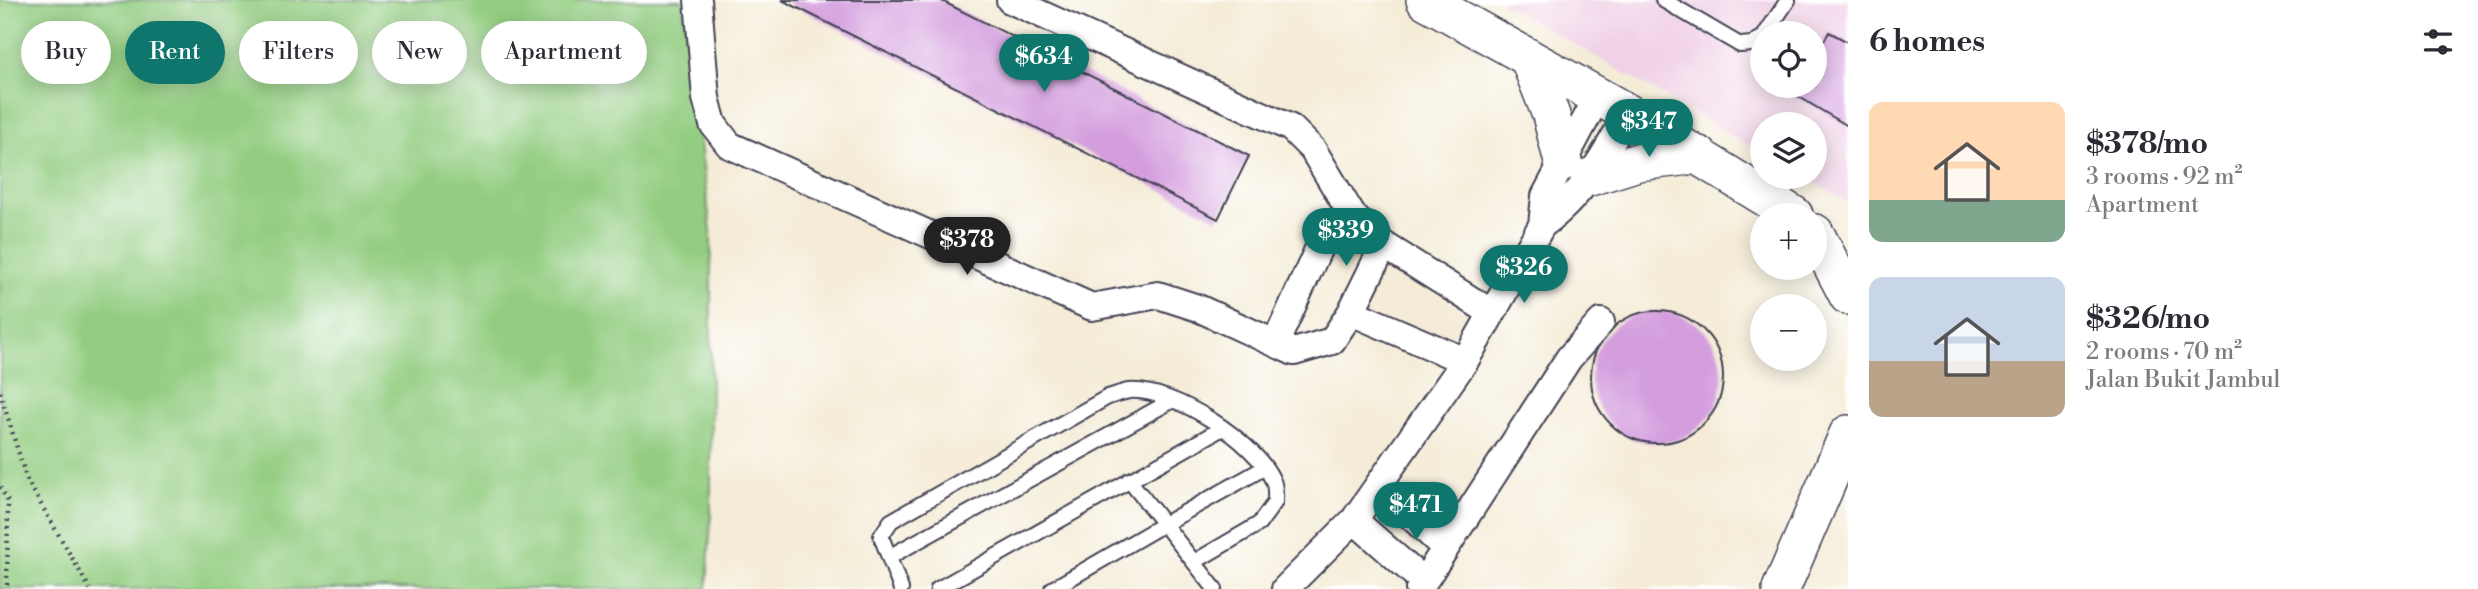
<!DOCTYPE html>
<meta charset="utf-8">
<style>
:root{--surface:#fff;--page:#f2f2f3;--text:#2b2b33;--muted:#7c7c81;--accent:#0f766e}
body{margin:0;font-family:"Libre Bodoni",serif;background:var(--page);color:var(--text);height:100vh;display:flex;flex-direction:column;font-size:26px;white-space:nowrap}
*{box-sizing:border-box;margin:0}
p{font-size:23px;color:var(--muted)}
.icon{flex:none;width:38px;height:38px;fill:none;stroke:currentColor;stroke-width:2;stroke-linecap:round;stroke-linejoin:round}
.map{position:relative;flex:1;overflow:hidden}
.panel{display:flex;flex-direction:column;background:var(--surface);width:630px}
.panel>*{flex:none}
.banner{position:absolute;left:21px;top:21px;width:665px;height:63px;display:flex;gap:14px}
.controls{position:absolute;left:1750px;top:21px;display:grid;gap:14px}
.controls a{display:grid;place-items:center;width:77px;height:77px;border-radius:50%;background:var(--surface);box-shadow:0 4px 18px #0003;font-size:35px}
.price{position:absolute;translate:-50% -60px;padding:0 16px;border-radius:24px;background:var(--accent);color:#fff;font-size:23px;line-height:46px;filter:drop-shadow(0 2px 4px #0008)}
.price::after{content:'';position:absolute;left:50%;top:42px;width:21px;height:16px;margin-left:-10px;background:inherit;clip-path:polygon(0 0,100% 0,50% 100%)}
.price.current{background:#222;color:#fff}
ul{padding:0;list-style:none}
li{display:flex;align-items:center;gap:21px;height:175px;padding:0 21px}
li span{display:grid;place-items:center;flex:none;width:196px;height:140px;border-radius:14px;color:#555}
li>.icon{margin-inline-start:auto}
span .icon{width:84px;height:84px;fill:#fffc;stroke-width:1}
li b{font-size:30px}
h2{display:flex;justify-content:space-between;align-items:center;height:84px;padding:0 21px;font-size:30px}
.tag{padding:0 24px;border-radius:32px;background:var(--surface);box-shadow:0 4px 18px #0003;font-size:24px;line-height:63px}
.tag.current{background:var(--accent);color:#fff}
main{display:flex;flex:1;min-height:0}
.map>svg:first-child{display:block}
</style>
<main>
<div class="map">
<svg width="1848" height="589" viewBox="0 0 1848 589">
<rect width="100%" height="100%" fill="#fff"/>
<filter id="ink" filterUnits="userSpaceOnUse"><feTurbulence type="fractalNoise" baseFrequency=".0143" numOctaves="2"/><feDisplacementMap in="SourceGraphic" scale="14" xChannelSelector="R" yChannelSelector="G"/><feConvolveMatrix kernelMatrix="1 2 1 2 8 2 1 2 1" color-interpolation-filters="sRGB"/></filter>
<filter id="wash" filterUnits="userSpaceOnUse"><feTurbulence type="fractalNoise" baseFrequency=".00686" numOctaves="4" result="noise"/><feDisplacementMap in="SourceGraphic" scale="28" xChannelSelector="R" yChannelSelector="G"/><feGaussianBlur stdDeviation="1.57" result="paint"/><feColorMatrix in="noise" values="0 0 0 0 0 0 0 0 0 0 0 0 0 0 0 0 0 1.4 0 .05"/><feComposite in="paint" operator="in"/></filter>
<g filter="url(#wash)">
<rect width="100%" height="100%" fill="#f4ecd7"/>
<!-- built -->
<path fill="#f0d0e5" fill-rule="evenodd" d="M1498 0H1848V202L1804 177H1815V124H1762V153ZM1762 33H1815V86H1762Z"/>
<!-- green -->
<path fill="#93cd81" stroke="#5a785e" stroke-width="2" d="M0 0H682L711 231V517L707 589H0Z"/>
<g id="blocks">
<!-- building -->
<path fill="#d49ede" d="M782 0H940L1249 156 1218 219Z
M1829 32 1848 42V126L1794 94 1799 86H1815V57Z
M1591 377a66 66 0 1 1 132 0a66 66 0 1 1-132 0Z"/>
</g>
</g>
<g filter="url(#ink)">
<use href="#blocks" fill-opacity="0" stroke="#424052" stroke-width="2"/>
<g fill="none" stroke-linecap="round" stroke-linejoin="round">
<!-- lane casing -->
<g stroke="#424052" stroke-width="18">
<path id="lane" d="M1663 0 1740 45 1752 44 1762 38
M1766 33 1788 0
M1129 480 1164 524 1264 468
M889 557 1173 400
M901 589 881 536 891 521 1108 397C1115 395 1122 392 1129 391 1172 387 1257 442 1273 481 1276 487 1275 496 1275 502L1259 524 1194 562
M938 589 1221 429
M1052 589 1164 524 1215 589"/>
</g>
<!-- street casing -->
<g stroke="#424052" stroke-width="30">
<path id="street" d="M698 0 706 98 713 124 729 145 1092 307 1158 295 1198 308 1294 352 1332 341 1351 312 1384 245
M1010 0 1291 128 1313 150 1352 215 1384 245 1492 313
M1542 225C1582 197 1605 155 1628 113
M1351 312 1465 361
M1276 342 1322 241
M1379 486 1445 548
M1354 520 1423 581
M1285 589 1354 520 1465 361 1542 225 1545 196 1598 96
M1419 589 1569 358 1601 322"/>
</g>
<!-- secondary casing -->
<g stroke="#424052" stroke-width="40">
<path id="secondary" d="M1425 0 1628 113 1794 215
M1528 57 1551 115 1563 162
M1590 177 1638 162 1699 155
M1815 233 1848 296
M1781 589 1848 434"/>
</g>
<!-- path -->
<path stroke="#424052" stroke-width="4.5" stroke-dasharray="2 5" stroke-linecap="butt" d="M0 392 27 480 90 589
M0 487 8 501 7 589"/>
<!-- lane -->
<use href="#lane" stroke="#fff" stroke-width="14"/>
<!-- street -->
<use href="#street" stroke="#fff" stroke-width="26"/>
<!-- secondary -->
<use href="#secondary" stroke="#fff" stroke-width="37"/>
</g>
</g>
</svg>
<div class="controls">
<a><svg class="icon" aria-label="locate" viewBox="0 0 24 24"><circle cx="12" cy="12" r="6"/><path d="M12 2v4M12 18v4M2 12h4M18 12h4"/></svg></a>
<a><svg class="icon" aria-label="layers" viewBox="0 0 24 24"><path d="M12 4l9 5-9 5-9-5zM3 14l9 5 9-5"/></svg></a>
<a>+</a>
<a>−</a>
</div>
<b class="price" style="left:1044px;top:94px">$634</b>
<b class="price" style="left:1649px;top:159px">$347</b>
<b class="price" style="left:1346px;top:268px">$339</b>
<b class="price current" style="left:967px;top:277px">$378</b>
<b class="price" style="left:1524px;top:305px">$326</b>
<b class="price" style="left:1416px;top:542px">$471</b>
<div class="banner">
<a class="tag">Buy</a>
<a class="tag current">Rent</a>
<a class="tag">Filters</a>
<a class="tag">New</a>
<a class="tag">Apartment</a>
</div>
</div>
<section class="panel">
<h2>6 homes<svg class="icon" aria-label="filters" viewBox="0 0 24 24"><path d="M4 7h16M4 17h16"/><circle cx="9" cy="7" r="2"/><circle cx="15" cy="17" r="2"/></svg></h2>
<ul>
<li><span style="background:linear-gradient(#ffd9b3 70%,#7fa58c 0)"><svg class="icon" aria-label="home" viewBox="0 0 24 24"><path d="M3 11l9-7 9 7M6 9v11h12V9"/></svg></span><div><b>$378/mo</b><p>3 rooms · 92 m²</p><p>Apartment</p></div></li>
<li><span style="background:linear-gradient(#c9d6e8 60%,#b9a48a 0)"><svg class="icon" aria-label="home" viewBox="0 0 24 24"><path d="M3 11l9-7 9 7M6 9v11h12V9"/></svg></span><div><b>$326/mo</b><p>2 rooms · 70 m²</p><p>Jalan Bukit Jambul</p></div></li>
</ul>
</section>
</main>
